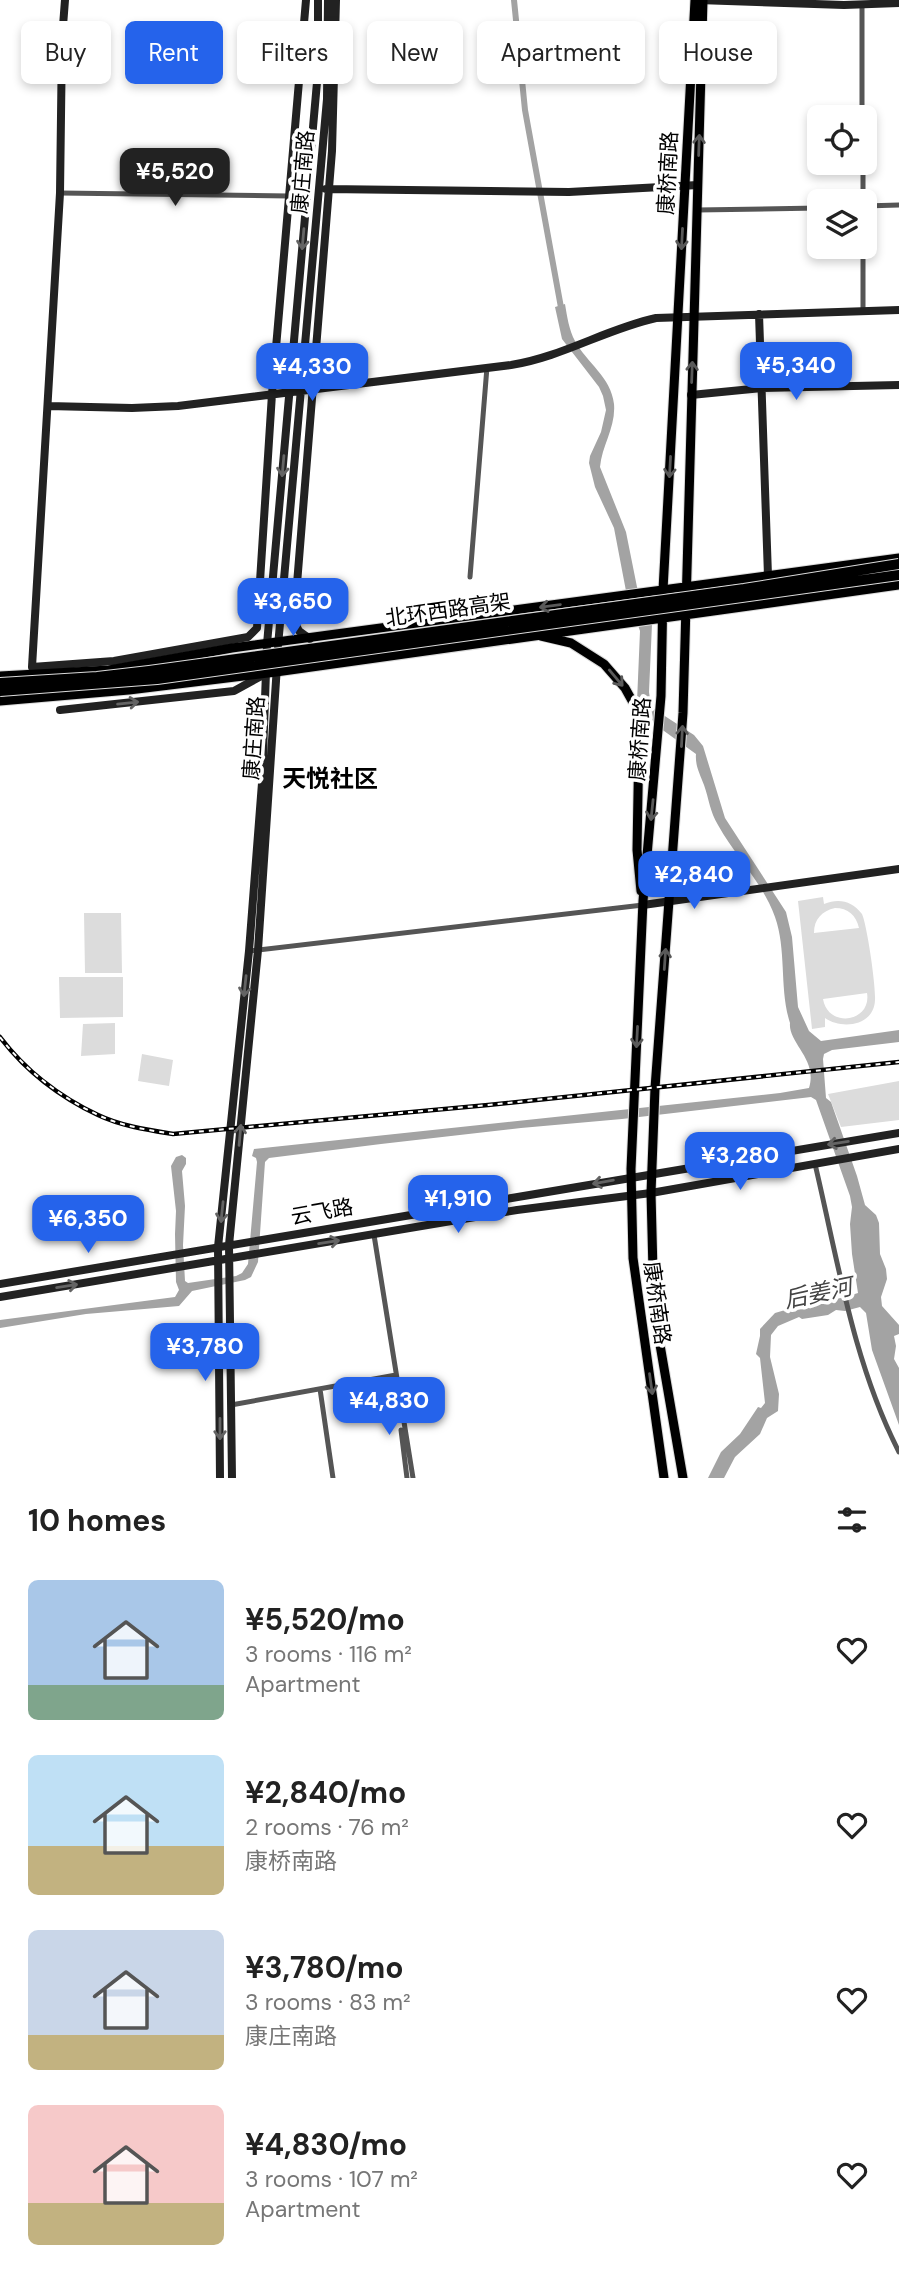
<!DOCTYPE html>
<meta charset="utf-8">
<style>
:root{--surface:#fff;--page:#f2f2f2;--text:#222;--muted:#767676;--accent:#2563eb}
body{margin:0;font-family:"DM Sans","Noto Sans SC",sans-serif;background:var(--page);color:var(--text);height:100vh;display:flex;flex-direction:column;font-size:26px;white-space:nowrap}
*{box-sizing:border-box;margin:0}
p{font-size:23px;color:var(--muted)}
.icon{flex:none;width:38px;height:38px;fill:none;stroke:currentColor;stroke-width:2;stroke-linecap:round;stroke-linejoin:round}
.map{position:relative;height:1478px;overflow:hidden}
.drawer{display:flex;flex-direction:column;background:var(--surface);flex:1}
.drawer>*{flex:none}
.guide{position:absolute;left:21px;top:21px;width:858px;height:63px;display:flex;gap:14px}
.fabs{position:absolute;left:807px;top:105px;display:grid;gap:14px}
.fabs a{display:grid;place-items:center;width:70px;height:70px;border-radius:10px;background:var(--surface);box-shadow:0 4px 10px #0003;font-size:35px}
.price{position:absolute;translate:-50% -60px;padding:0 16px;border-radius:14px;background:var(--accent);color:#fff;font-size:23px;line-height:46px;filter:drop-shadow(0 2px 4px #0008)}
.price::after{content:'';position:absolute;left:50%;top:42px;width:21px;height:16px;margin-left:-10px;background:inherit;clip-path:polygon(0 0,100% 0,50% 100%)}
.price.selected{background:#222;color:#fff}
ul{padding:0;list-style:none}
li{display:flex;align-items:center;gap:21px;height:175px;padding:0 28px}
li span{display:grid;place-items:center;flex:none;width:196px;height:140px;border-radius:10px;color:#555}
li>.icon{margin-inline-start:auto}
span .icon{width:84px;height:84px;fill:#fffc;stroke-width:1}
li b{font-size:30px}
h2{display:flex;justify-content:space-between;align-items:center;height:84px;padding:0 28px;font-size:30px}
.tag{padding:0 24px;border-radius:10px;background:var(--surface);box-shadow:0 4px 10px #0003;font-size:24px;line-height:63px}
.tag.selected{background:var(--accent);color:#fff}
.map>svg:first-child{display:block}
</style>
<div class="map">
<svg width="899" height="1478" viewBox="0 0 899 1478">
<rect width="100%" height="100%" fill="#fff"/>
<!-- green -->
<path fill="#dcdcdc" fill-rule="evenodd" d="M823 897 824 904C839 898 852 901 862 914 867 925 876 986 875 1000 874 1026 842 1030 825 1018V1027L812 1029 798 901ZM835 908C848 908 856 915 859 928L814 933C814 919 822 911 835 908ZM867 993C872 1022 828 1029 823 999Z
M84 913H121L122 973H85Z
M123 977V1017L60 1018 59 977Z
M115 1023V1054L81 1056 83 1024Z
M142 1054 173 1060 169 1086 138 1081Z
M899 1081V1120L841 1127 828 1094Z"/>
<!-- water -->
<path fill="#a3a3a3" d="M565 304C567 316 569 330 575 341 587 363 611 377 614 404 616 427 602 445 600 467L626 532 637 587 652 624 649 692 651 707 694 735 703 746 725 818 786 912 792 937 798 1007 809 1031 821 1041 899 1030V1042L832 1050 824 1054 823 1059 826 1098 831 1102 857 1176 865 1205 876 1215 879 1223 880 1254 886 1269 887 1279 881 1297 882 1306 899 1325V1334L894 1336 896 1346 894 1359 899 1368V1425L872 1350 866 1313 860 1307 845 1311 836 1310 828 1315 802 1319 799 1317 778 1326 771 1335 770 1357 779 1394 778 1411 767 1418 760 1434 735 1457 724 1478H708L721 1452 740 1434 758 1407 761 1408 765 1403 760 1358 756 1354 760 1336V1329L775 1313 792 1308 800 1302 842 1298 858 1293 852 1254 850 1224 852 1207 850 1196 816 1100 811 1097 622 1119 521 1128 381 1144 269 1158 265 1162 258 1262 251 1277 245 1280 192 1291 179 1306 86 1314 0 1328V1320L175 1297 179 1290 176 1282 175 1234 176 1211 171 1166 176 1157 182 1155 186 1158V1164L182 1171 185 1206 183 1245 185 1281 188 1283 236 1276 242 1273 248 1264 257 1162 256 1158 252 1156 254 1149 780 1093 809 1088C818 1059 788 1043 790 1023 779 989 787 951 775 917 763 883 735 856 718 825 710 812 709 799 704 785 700 774 695 766 696 754L646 718 637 702 640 631 626 591 614 528 595 487 589 463 590 456 601 432 606 410 603 396 599 387 562 339 555 307Z"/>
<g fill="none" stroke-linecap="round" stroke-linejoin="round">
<!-- canal -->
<path stroke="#a3a3a3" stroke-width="6" d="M514 0 525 110 562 313"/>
<!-- primary casing -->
<g stroke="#dbdbdb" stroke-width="11">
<path id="primary" d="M541 636 571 643 604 664 625 688 635 706 639 737 637 850 641 891
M0 676 109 670 232 648 899 558
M0 701 129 690 276 672 899 585
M664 1478 633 1258 631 1169 643 901 661 696 663 590 695 0
M683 1478 654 1310 651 1193 655 1088 683 713 703 0"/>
</g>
<!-- street -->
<path stroke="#555" stroke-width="5" d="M862 4V117
M863 163V201
M60 193 289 196
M864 206 899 205
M697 210 819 208
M863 247V311
M470 577 487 367
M249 951 643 905
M815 1164C838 1261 853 1362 899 1452
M374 1235 413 1478
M320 1389 333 1478
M231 1405 396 1375
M401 1430 407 1478"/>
<!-- secondary -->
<path stroke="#222" stroke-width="8" d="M65 0 62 39 60 193 32 667 114 661 248 637 257 628 272 394 306 0
M698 0 844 5 899 3
M326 189 569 192 698 185
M759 314 768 576
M691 395 762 388 899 385
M48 406 132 408 178 406 511 365C562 357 606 329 656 318L899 310
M310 639 299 631 294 621 332 151 336 0
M278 646 327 99 328 0
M60 710 234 691 265 674
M643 905 899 869
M0 1284 899 1133
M0 1297 517 1210 651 1193 899 1149
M220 1478 218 1247 249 951 262 783 267 644 318 71V0
M232 1478 229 1245 258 950 277 666"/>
<!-- primary -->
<use href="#primary" stroke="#000" stroke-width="9"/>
<!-- rail casing -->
<g stroke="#000" stroke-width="4.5">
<path id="rail" d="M0 1037C25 1070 60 1097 98 1115 121 1126 148 1130 173 1134L488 1105 899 1062"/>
</g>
<!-- rail -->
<use href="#rail" stroke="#fff" stroke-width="2" stroke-dasharray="5" stroke-linecap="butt"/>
<!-- highway-bridge casing -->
<g stroke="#dbdbdb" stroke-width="12" stroke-linecap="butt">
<path id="highway-bridge" d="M0 683 97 677 149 671 744 589 899 564
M0 691 157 679 899 575"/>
</g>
<!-- highway-bridge -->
<use href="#highway-bridge" stroke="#000" stroke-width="10"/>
</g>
<!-- one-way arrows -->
<defs><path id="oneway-shaft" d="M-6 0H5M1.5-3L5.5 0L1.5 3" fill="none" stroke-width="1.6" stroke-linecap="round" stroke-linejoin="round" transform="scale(1.75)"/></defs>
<g stroke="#595959">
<use href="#oneway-shaft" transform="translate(699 145) rotate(-88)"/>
<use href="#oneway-shaft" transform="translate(682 239) rotate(93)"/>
<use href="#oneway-shaft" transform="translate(692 372) rotate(-88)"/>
<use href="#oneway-shaft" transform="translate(670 467) rotate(93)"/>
<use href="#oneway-shaft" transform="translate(550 606) rotate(172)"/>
<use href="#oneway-shaft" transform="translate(616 678) rotate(50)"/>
<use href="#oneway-shaft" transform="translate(682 736) rotate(-87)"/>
<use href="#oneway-shaft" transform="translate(652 810) rotate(96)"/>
<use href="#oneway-shaft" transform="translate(665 959) rotate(-86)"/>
<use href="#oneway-shaft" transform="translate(637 1037) rotate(93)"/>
<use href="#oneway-shaft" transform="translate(651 1384) rotate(82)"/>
</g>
<g stroke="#646464">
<use href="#oneway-shaft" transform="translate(303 239) rotate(95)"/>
<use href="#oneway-shaft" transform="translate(283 466) rotate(95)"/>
<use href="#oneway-shaft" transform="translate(128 703) rotate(-6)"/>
<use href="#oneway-shaft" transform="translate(245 986) rotate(96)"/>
<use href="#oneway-shaft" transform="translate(240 1135) rotate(-85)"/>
<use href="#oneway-shaft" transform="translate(838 1143) rotate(171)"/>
<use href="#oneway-shaft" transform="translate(603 1182) rotate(170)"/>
<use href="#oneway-shaft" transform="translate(222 1212) rotate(96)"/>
<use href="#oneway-shaft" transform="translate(329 1242) rotate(-9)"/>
<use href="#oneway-shaft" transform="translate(67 1286) rotate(-9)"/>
<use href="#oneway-shaft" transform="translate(220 1429) rotate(90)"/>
</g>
<g text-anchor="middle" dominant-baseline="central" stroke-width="7" stroke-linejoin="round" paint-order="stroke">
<!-- street labels -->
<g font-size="21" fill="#000" stroke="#fff">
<text transform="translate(303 172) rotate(-85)">康庄南路</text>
<text transform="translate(668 173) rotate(-87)">康桥南路</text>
<text transform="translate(448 610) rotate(-8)">北环西路高架</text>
<text transform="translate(254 738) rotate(-86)">康庄南路</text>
<text transform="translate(640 739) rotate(-86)">康桥南路</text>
<text transform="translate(322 1212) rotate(-10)">云飞路</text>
<text transform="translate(657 1303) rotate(82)">康桥南路</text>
</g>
<!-- water labels -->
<g font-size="23" font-style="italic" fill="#444" stroke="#fff">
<text transform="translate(818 1293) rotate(-12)">后姜河</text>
</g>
<!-- quarter labels -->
<g font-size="24" font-weight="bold" fill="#000" stroke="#fff">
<text x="330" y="778">天悦社区</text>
</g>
</g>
</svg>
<div class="fabs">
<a><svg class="icon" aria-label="locate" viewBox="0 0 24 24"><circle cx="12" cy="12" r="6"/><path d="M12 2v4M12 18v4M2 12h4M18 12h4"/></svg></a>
<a><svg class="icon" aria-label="layers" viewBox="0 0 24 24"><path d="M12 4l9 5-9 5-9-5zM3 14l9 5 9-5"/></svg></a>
</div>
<b class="price selected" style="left:175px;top:208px">¥5,520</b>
<b class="price" style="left:796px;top:402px">¥5,340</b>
<b class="price" style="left:312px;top:403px">¥4,330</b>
<b class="price" style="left:293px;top:638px">¥3,650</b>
<b class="price" style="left:694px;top:911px">¥2,840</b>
<b class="price" style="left:740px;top:1192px">¥3,280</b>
<b class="price" style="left:458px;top:1235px">¥1,910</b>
<b class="price" style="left:88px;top:1255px">¥6,350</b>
<b class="price" style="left:205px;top:1383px">¥3,780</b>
<b class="price" style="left:389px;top:1437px">¥4,830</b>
<div class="guide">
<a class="tag">Buy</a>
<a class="tag selected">Rent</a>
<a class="tag">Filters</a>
<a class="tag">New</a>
<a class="tag">Apartment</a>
<a class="tag">House</a>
</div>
</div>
<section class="drawer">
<h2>10 homes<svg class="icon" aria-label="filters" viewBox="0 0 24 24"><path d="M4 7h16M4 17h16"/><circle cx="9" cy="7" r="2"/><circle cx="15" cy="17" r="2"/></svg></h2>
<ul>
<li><span style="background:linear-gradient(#a9c7e8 75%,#7fa58c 0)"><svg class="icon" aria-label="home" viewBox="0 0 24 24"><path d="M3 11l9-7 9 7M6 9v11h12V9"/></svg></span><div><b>¥5,520/mo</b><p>3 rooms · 116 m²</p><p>Apartment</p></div><svg class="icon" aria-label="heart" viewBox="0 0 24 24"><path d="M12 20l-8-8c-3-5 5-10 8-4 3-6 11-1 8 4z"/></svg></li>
<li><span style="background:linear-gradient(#bfe0f5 65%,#c2b280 0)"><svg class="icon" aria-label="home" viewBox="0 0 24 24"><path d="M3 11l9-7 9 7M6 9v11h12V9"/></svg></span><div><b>¥2,840/mo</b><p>2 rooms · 76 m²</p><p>康桥南路</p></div><svg class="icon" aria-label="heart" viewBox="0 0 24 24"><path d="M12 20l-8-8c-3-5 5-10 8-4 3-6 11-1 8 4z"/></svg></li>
<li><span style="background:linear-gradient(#c9d6e8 75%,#c2b280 0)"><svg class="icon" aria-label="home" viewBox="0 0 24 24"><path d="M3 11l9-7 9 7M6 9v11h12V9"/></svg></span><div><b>¥3,780/mo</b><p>3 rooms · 83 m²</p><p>康庄南路</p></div><svg class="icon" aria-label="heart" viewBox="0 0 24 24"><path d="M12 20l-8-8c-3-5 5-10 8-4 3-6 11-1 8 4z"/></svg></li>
<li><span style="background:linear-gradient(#f6c9c9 70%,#c2b280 0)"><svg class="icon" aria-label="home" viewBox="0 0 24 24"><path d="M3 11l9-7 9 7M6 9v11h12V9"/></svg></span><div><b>¥4,830/mo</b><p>3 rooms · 107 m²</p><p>Apartment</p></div><svg class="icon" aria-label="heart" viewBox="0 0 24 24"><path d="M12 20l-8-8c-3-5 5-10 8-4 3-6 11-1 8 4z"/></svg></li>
</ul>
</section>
